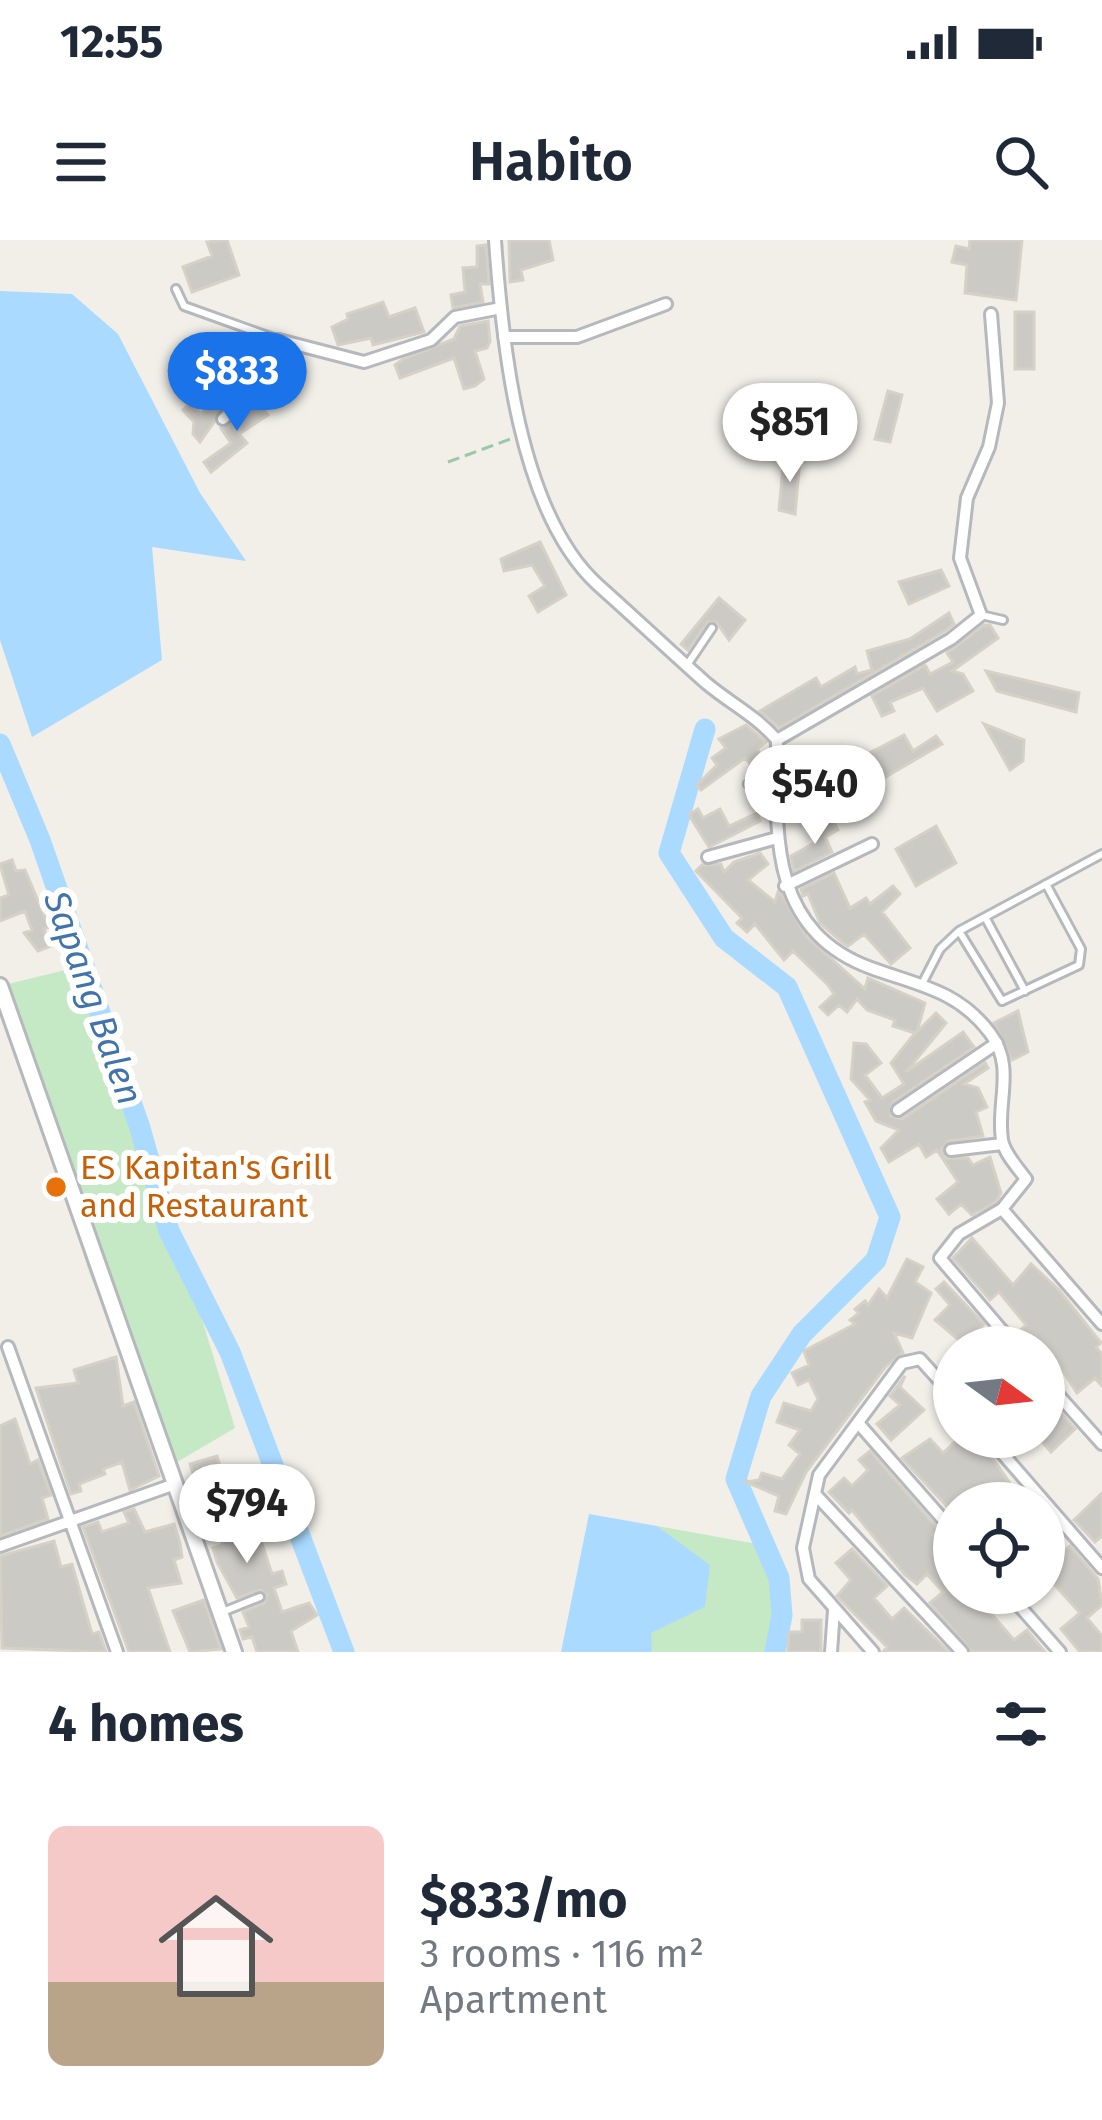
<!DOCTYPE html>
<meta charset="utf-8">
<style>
:root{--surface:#fff;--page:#f6f6f7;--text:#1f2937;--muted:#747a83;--line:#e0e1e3;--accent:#1a73e8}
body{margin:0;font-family:"Fira Sans",sans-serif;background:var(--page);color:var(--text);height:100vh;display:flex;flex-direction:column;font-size:45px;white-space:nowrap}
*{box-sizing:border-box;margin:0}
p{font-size:39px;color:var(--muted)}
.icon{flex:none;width:66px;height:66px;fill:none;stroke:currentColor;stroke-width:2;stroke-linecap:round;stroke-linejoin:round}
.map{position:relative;height:1412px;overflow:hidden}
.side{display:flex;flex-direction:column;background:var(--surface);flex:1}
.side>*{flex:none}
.needle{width:78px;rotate:105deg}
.buttons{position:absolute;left:933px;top:1086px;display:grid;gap:24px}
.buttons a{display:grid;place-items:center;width:132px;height:132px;border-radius:50%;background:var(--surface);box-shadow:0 3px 9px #0004;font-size:60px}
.price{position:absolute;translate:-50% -102px;padding:0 27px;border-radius:42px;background:#fff;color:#222;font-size:39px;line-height:78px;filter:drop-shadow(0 3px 6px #0008)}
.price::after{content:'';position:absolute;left:50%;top:72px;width:36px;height:27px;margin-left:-18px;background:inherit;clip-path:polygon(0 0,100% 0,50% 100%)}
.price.on{background:var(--accent);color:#fff}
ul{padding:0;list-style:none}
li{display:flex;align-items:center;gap:36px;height:300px;padding:0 48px}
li+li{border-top:3px solid var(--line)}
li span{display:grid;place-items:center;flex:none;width:336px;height:240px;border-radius:18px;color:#555}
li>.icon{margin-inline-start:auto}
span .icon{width:144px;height:144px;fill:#fffc;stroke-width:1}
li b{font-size:51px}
h2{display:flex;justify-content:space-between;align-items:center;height:144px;padding:0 48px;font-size:51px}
.status{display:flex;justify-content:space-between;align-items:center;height:84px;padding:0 60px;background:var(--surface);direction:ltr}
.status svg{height:33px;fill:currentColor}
header{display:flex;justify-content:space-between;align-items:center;height:156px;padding:0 48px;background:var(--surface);font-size:54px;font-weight:600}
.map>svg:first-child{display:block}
</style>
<div class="status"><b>12:55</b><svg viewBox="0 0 49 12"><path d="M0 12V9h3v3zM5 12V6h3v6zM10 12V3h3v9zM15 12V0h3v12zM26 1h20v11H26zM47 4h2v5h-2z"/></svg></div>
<header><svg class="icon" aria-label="menu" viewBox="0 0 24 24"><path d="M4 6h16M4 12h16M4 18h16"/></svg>Habito<svg class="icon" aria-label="search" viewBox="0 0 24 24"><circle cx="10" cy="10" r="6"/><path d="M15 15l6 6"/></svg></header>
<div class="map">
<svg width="1102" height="1412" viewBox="0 0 1102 1412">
<rect width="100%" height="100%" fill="#f1efe8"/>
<!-- green -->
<path fill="#c5e8c5" d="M94 723 235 1188 165 1229 89 1032 0 746Z
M657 1286 757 1304 772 1350 773 1412H652L650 1393 705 1367 709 1325Z"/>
<!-- water -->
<path fill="#aadaff" d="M0 51 72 54 118 94 200 253 246 321 152 307 162 420 32 497 0 400Z
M589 1274 657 1286 710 1325 705 1367 651 1393 652 1412H561Z"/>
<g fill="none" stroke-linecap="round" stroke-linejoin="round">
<!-- river -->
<path stroke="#aadaff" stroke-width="21" d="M705 489 669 613 724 698 787 747 890 977 876 1020 802 1094 761 1156 736 1239 779 1338 782 1375 775 1412
M0 504 40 600 140 888 169 991 230 1112 344 1412"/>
</g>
<!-- building -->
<path fill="#cccac5" stroke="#d6d1c6" stroke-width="3" d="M227 0 239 35 192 52 183 27 212 16 207 2Z
M509 0H549L553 20 521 30 523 40 510 42Z
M970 0H1022L1016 60 965 53 967 25 952 22 956 6 969 9Z
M486 5 489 44H480L483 62 453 68 451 55 465 52 463 28 477 27V6Z
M383 62 389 77 415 68 424 92 373 105 371 98 338 105 332 87 348 79 347 74Z
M1015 72H1034V129H1015Z
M488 81 490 101 487 108 475 111 484 139 475 146 464 149 454 118 400 138 395 125 403 119 454 99 460 86Z
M226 148 233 155 200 202 193 194 194 182 183 170 190 163 201 174Z
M888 151 902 155 890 202 875 199Z
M256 161 268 175 239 194 247 203 211 232 204 222 231 203 221 188Z
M784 216 800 219 795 274 779 270Z
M540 302 566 355 538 372 529 356 545 346 532 325 504 331 501 319Z
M941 330 949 346 909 364 899 342Z
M719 358 745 380 729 400 717 383 708 382 688 410 681 404Z
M949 373 954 384 945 391 779 488 760 471 816 438 821 447 855 427 857 434 872 430 867 411 910 399Z
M984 385H990L998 398 952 431 963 434 973 451 937 471 923 448 890 462 894 471 882 476 872 456 925 425 930 434 953 422 947 413Z
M986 431 1079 453 1076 472 997 451Z
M984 484 1024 500 1023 521 1010 530Z
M746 485 766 502 757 509 767 525 759 533 745 518 701 550 697 545 717 525 712 518 726 508 719 499Z
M904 495 913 511 936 496 942 504 860 552 855 543 873 534 864 516Z
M698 569 703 578 720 569 729 586 757 573 760 581 709 607 689 575Z
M832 579 838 590 825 597 832 612 794 631 791 616 816 602 812 591Z
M936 586 956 623 916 646 896 609Z
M760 613 768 624 748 640 775 662 778 652 782 655 806 696 865 749 868 738 925 763 917 792 936 773 946 783 906 832 963 792 974 807 893 862 891 876 902 879 985 823 988 828 964 844 978 848 987 867 976 872 983 896 949 901 941 910 946 918H968L973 925 990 917 1001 953 996 962 972 975 961 964 949 974 937 959 958 942 937 910 926 917 919 904 889 922 881 908 899 890 876 881 865 862 870 860 851 839 854 803 866 804 881 823 865 835 882 858 904 844 891 823 915 793 893 786 895 780 867 770 857 759 847 772 839 765 828 775 820 767 834 754 828 745 793 711 784 720 755 684 747 692 737 683 742 678 696 631 702 625 721 624 724 632 734 622Z
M12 620 16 631 25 630 49 687 44 689 51 706 38 711 24 693 32 690 25 671 0 681V658L9 655 0 624Z
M834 633 850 668 866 658 870 664 893 646 900 654 882 672 910 708 891 724 864 694 848 706 843 703 820 683 808 654 803 656 801 649Z
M1018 771 1028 812 1012 820 994 783Z
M972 998 1013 1045 1031 1024 1059 1050 1101 1103 1096 1107 1102 1114V1146L1095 1138 1077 1153 1055 1119 1050 1116 1044 1123V1107L1031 1096 1024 1102 1017 1093 1026 1085 999 1052 990 1060 953 1018Z
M907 1019 923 1027 915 1042 931 1053 912 1098 894 1093 903 1113 886 1126 806 1232 786 1274 775 1271 779 1256 746 1242 759 1240 762 1233 782 1239 800 1214 789 1205 800 1190 777 1182 784 1163 811 1171 818 1159 809 1140 798 1145 792 1133 809 1125 804 1111 855 1084 850 1080 859 1073 855 1069 865 1061 868 1065 879 1049 887 1058Z
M944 1042 984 1084 979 1089 996 1107H967L935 1080 950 1065 936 1049Z
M116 1117 123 1166 134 1162 159 1236 130 1250 122 1222 103 1229 105 1234 79 1244 81 1251 71 1254 36 1148 78 1143 74 1130Z
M905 1136 900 1147 924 1170 891 1200 877 1184 900 1165 890 1156Z
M1044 1154 1075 1189 1051 1212 1038 1197H1044Z
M15 1179 30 1224 38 1220 51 1255 42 1258 48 1279 0 1296V1186Z
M960 1197H978L1009 1242 982 1263H954V1274L902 1218 930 1199 943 1213Z
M870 1211 939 1290 933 1295 954 1318V1353H992L982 1363 1014 1400 1027 1390 1045 1412H972L930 1363 943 1352 927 1334 917 1344 905 1335 852 1270 849 1273 829 1252 844 1238 852 1246 868 1230 859 1220Z
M217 1216 230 1261 240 1257 246 1273 233 1278 241 1303 260 1298 272 1334 282 1331 286 1344 274 1348 282 1372 309 1363 317 1375 291 1391 298 1412H257L252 1397 243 1399 240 1390 249 1387 243 1372 264 1363 267 1355 260 1350 237 1358 217 1322 213 1308 223 1305 216 1285 210 1287 190 1224Z
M1102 1253V1296L1095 1302 1074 1280Z
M134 1269 145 1292 174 1284 180 1303 182 1317 174 1320 181 1343 148 1348 170 1412H129L83 1287 98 1282 102 1292 129 1283 124 1272Z
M1044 1288 1065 1310 1070 1306 1098 1339 1102 1365 1087 1378 1102 1396V1412H1080L1061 1389 1080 1373 1053 1343 1044 1352Z
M54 1301 61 1327 72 1324 92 1394 99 1392 106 1412 2 1408 0 1316Z
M852 1309 887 1346 874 1358 892 1379 904 1368 949 1412H883L887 1407 837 1356 851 1340 836 1323Z
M204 1360 221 1409 190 1412 173 1371Z
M802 1380H821V1412H788L789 1392H802Z"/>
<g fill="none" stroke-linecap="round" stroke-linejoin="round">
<!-- service casing -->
<g stroke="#b5b8bc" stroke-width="12">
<path id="service" d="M176 49 184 66 279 100
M981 375 1003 380
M687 425 712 388
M748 544 776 536
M985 677 1025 751
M959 691 1002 761 1079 725 1081 709 1046 644
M923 742 940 709 959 691 1102 614
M220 1373 260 1357"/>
</g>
<!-- minor casing -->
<g stroke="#b5b8bc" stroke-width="16">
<path id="minor" d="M495 0C502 101 518 272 598 345 634 377 670 411 706 443 731 464 755 475 777 500
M504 97H577L666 64
M223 179 254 148 279 100 364 122 431 100 455 77 501 68
M777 500C776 590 767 690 871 728 917 745 958 750 990 793 1016 827 996 862 1002 900 1004 913 1018 928 1026 939L1002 969 1102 1084
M777 500 951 399 981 375 960 318 967 258 989 207 998 163 991 74
M708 617 777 598
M785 646 872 604
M898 870 997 803
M951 910 1002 904
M1002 969 959 994 940 1018 1016 1107
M8 1107 117 1412
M1044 1139 1102 1204
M859 1184 954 1292
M988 1197 1102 1328
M816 1255 962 1412
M0 1306 175 1244
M1008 1353 1060 1412
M831 1412 834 1370
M873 1412 809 1339 803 1308 819 1235 902 1123 920 1119 954 1157"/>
</g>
<!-- tertiary casing -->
<g stroke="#b5b8bc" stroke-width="20">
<path id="tertiary" d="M0 746 234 1412"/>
</g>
<!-- path -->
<path stroke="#9cc7a9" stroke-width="3" stroke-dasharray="12 6" stroke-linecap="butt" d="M448 222 513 198"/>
<!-- service -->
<use href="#service" stroke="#fff" stroke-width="6"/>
<!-- minor -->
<use href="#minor" stroke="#fff" stroke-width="10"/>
<!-- tertiary -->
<use href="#tertiary" stroke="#fff" stroke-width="14"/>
</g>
<!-- markers -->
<circle fill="#e8710a" stroke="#fff" stroke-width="4.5" cx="56" cy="947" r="12"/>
<g text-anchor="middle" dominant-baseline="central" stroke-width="12" stroke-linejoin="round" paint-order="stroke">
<!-- food labels -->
<g font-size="33" fill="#c56008" stroke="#fff" text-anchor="start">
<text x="80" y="928">ES Kapitan's Grill<tspan x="80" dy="38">and Restaurant</tspan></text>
</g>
<!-- water labels -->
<g font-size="36" font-style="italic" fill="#4174aa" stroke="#fff">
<text transform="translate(93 758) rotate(70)">Sapang Balen</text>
</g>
</g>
</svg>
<div class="buttons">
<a><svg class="needle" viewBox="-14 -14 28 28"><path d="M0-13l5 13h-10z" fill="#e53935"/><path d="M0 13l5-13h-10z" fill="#747a83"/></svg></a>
<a><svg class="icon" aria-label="locate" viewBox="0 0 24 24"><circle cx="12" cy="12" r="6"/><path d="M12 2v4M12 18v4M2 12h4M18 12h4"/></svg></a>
</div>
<b class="price on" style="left:237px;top:194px">$833</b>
<b class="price" style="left:790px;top:245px">$851</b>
<b class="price" style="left:815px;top:607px">$540</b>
<b class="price" style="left:247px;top:1326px">$794</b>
</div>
<section class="side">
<h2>4 homes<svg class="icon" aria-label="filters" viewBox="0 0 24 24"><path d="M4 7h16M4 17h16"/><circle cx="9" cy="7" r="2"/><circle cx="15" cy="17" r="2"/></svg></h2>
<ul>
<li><span style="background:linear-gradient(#f6c9c9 65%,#b9a48a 0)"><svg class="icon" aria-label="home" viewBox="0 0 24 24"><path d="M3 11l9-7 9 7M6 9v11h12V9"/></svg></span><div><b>$833/mo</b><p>3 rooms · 116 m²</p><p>Apartment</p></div></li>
</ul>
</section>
